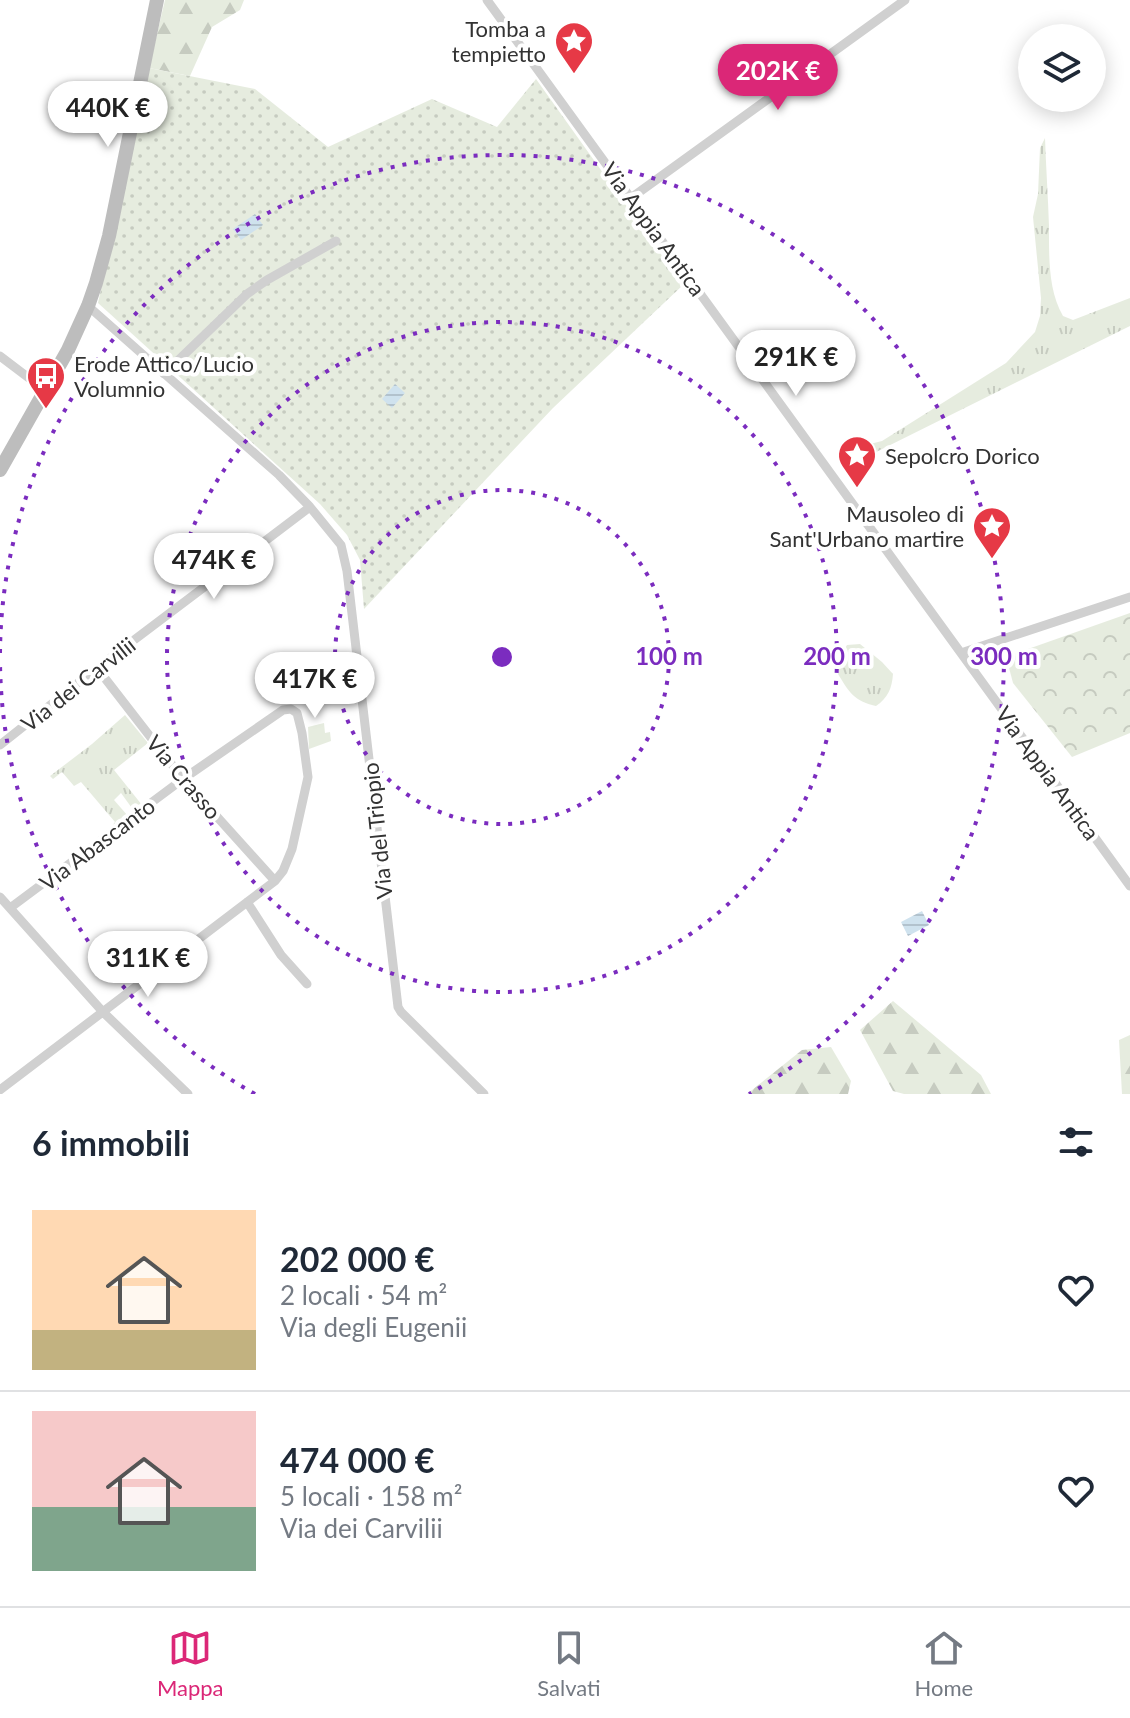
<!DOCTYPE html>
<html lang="it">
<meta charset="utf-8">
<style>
:root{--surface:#fff;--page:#f2f2f3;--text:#1f2937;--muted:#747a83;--line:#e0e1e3;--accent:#db2777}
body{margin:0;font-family:Lato,sans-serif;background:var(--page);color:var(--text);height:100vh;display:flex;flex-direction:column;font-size:30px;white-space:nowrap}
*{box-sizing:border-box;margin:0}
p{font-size:26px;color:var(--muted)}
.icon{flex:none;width:44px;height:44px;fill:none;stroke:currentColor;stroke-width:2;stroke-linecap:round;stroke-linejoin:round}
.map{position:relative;height:1094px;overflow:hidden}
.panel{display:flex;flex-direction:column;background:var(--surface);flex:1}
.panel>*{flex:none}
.buttons{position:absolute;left:1018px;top:24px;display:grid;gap:16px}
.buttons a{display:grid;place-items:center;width:88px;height:88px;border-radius:50%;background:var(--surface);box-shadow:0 4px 20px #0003;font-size:40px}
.price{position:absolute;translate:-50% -68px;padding:0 18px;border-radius:28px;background:#fff;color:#222;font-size:26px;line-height:52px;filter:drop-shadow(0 2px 4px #0008)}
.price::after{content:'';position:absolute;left:50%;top:48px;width:24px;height:18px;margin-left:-12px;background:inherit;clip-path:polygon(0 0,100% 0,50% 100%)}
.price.active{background:var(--accent);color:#fff}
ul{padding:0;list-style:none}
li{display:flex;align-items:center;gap:24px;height:200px;padding:0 32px}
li+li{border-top:2px solid var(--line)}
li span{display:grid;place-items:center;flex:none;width:224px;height:160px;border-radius:0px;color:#555}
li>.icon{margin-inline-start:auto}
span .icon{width:96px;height:96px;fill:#fffc;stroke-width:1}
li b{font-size:34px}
h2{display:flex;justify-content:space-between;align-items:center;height:96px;padding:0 32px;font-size:34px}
.tab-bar{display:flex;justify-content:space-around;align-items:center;height:112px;border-top:2px solid var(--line);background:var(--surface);font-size:22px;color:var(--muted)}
.tab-bar a{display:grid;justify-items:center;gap:4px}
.tab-bar .active{color:var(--accent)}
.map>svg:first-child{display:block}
</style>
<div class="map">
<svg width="1130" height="1094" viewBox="0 0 1130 1094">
<defs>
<pattern id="grass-tufts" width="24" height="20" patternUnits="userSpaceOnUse" patternTransform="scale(2)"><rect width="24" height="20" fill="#e6ecdf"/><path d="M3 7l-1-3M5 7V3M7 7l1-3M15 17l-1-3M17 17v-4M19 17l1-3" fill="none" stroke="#c6cbc0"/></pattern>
<pattern id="forest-firs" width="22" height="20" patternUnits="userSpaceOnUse" patternTransform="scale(2)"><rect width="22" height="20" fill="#e6ecdf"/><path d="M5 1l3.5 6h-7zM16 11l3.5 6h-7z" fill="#c6cbc0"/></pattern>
<pattern id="park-crowns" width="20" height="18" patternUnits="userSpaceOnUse" patternTransform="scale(2)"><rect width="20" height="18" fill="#e6ecdf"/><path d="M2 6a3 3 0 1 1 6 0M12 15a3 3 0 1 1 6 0" fill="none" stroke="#c6cbc0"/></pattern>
<pattern id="garden-dots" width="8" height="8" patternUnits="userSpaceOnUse" patternTransform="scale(2)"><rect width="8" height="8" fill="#e6ecdf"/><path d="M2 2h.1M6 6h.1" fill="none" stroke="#c6cbc0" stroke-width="1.8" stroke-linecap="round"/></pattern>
<pattern id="water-rules" width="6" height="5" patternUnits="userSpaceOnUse" patternTransform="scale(2)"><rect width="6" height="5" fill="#cfe2ee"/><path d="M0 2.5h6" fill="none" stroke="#b2c2cd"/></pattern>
</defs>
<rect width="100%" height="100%" fill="#fff"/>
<!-- grass -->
<path fill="url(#grass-tufts)" d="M1045 138C1046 167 1048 197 1049 226 1049 256 1048 290 1063 316L1073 320 1130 298V326L846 467 858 447 882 441 1006 363 1035 332 1040 316 1041 298 1033 217 1038 194 1040 148Z
M860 644 882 662 893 674C892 688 888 698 876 706 854 701 849 692 838 674L841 655 847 645Z
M125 715 148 743 114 770 142 805 134 811 121 793 114 800 128 816 111 827 115 822 81 782 74 786 62 772 53 779 50 776 92 744Z
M324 723 325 733 330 732 331 741 309 749 308 727Z"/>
<!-- forest -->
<path fill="url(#forest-firs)" d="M165 0H244L240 10 212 27 190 76 149 68Z
M893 1001 981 1075 991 1094H904L893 1091 860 1030Z
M1130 1035V1094H1122L1119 1040Z
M831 1047 851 1081 848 1094H747L802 1050Z"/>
<!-- park -->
<path fill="url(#park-crowns)" d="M1130 613V733L1072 757 1013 683 1008 664 1011 655Z"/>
<!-- garden -->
<path fill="url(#garden-dots)" d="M149 68 255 89 328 147 432 99 497 127 536 79 683 285 553 408 364 609 360 560 347 535 320 504 98 303Z"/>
<!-- water -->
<path fill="url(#water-rules)" d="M255 214 263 225 241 240 233 229Z
M395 384 405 393 392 408 382 399Z
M922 911 929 925 908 936 901 922Z"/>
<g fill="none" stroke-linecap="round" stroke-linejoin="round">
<!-- minor -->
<path stroke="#d0d0d0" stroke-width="9" d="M487 0 1130 886
M631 198 905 0
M88 306 279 475 310 507 341 545 347 571 398 1007 401 1012 484 1094
M0 356 46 391
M164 374 247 294 267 280 336 241
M961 653 1130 597
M97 668 183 779 275 881
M0 745 97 668 310 507
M0 897 103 1012 188 1094
M247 902 281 955 307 984
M0 1090 275 881 283 871 292 849 308 777 302 733 297 713 291 709 283 710 183 779 10 908"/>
<!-- secondary -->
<path stroke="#bdbdbd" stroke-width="14" d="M0 470 68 350 88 306 96 283 109 236 157 0"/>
</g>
<!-- distance rings -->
<g fill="none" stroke="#7b2cbf" stroke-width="4" stroke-dasharray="4 8">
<circle cx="502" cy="657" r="167"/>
<circle cx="502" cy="657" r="335"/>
<path d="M255 1094A502 502 0 0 1 0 661M0 653A502 502 0 1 1 749 1094"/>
</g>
<!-- icons -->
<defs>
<g id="sight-pin" transform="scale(2)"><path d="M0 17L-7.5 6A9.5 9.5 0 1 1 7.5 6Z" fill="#e63946" stroke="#fff"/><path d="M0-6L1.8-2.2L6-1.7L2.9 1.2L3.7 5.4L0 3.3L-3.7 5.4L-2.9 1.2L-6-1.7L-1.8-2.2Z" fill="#fff"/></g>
<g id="bus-pin" transform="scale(2)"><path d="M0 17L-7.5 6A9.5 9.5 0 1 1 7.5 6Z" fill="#e63946" stroke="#fff"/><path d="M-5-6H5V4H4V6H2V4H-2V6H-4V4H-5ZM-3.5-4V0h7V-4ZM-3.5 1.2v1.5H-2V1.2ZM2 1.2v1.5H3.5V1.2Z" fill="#fff"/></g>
</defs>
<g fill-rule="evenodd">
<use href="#sight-pin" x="574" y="41"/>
<use href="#bus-pin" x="46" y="376"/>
<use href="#sight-pin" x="857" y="455"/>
<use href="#sight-pin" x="992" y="526"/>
</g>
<g text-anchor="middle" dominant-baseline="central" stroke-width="8" stroke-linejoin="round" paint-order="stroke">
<!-- poi labels -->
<g font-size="22" fill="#333" stroke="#fff" text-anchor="end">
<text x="546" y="28">Tomba a<tspan x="546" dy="25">tempietto</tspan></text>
<text x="74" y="363" text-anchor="start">Erode Attico/Lucio<tspan x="74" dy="25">Volumnio</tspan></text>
<text x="885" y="455" text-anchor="start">Sepolcro Dorico</text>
<text x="964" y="513">Mausoleo di<tspan x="964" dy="25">Sant'Urbano martire</tspan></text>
</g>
<!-- street labels -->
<g font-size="22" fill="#333" stroke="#fff">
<text transform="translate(654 229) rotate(54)">Via Appia Antica</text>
<text transform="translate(78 684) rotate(-38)">Via dei Carvilii</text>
<text transform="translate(1048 773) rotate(54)">Via Appia Antica</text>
<text transform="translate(184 777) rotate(50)">Via Crasso</text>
<text transform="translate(377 831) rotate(-96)">Via del Triopio</text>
<text transform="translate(97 844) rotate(-37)">Via Abascanto</text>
</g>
</g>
<circle cx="502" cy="657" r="12" fill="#7b2cbf" stroke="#fff" stroke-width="4"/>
<g font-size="24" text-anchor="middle" font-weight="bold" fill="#7b2cbf" stroke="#fff" stroke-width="8" stroke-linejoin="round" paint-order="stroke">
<text x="669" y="665">100 m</text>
<text x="837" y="665">200 m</text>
<text x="1004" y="665">300 m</text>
</g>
</svg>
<div class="buttons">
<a><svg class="icon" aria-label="layers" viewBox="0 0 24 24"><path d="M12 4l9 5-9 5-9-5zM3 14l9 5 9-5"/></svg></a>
</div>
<b class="price active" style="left:778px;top:112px">202K €</b>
<b class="price" style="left:108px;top:149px">440K €</b>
<b class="price" style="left:796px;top:398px">291K €</b>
<b class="price" style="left:214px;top:601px">474K €</b>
<b class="price" style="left:315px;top:720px">417K €</b>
<b class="price" style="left:148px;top:999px">311K €</b>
</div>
<section class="panel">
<h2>6 immobili<svg class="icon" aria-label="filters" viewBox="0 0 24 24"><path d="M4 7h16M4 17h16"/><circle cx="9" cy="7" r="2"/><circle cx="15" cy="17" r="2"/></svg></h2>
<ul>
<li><span style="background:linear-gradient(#ffd9b3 75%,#c2b280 0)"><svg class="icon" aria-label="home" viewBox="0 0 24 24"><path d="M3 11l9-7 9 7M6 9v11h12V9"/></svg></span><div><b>202 000 €</b><p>2 locali · 54 m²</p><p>Via degli Eugenii</p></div><svg class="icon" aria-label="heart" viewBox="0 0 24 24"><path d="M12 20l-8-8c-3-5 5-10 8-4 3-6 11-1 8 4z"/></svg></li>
<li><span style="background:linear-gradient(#f6c9c9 60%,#7fa58c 0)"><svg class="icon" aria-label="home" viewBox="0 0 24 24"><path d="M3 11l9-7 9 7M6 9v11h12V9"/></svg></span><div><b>474 000 €</b><p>5 locali · 158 m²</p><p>Via dei Carvilii</p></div><svg class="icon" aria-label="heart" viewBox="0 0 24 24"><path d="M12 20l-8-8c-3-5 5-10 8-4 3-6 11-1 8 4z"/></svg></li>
</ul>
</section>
<nav class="tab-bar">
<a class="active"><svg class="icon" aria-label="map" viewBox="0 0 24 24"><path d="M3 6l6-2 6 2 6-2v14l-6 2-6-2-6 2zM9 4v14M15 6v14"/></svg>Mappa</a>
<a><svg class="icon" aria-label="saved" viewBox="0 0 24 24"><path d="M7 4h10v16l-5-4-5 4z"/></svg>Salvati</a>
<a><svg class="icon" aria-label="home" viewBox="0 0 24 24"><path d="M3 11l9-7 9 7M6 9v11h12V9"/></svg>Home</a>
</nav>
